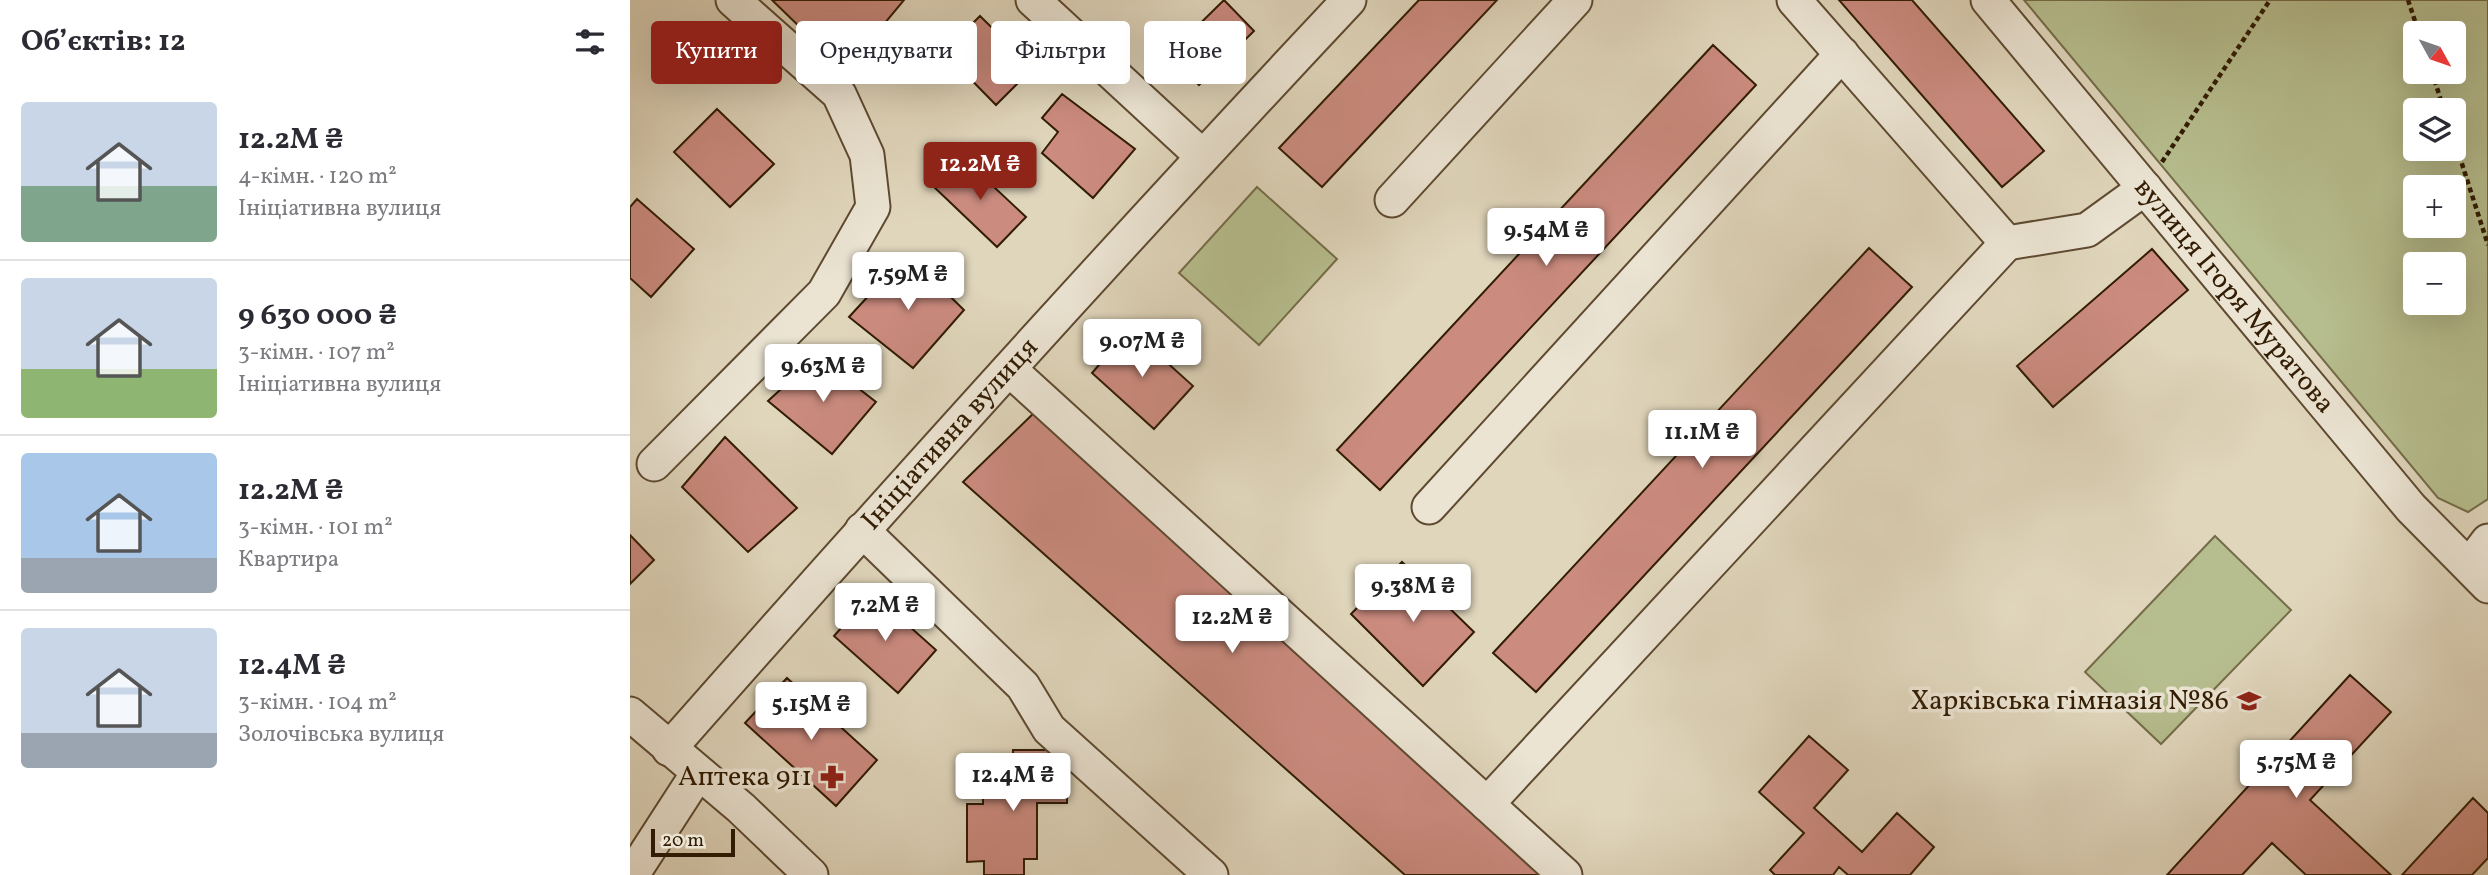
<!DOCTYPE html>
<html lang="uk">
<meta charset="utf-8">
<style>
:root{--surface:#fff;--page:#f7f7f7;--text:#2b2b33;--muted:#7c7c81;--line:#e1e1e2;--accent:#8f2418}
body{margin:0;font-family:Vollkorn,serif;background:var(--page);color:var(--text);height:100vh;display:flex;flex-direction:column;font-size:26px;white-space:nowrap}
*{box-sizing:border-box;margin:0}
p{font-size:23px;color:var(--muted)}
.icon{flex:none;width:38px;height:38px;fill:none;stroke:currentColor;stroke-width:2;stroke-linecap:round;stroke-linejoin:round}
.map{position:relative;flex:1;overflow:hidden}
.details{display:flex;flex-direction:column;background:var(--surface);width:630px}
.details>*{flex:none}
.guide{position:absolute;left:21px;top:21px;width:665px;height:63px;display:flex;gap:14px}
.needle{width:46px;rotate:130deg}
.tools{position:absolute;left:1773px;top:21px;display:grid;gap:14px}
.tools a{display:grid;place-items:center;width:63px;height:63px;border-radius:7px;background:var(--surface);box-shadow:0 7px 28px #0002;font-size:35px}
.scale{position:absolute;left:21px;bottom:18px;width:84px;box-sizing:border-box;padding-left:7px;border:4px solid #321c03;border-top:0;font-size:19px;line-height:24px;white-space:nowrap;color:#321c03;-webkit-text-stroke:5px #ebe4d3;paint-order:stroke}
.price{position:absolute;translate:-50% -60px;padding:0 16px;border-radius:7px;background:#fff;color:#222;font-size:23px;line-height:46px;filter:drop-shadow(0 2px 4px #0008)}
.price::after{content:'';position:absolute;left:50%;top:42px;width:21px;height:16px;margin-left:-10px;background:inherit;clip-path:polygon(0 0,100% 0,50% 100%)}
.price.active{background:var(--accent);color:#fff}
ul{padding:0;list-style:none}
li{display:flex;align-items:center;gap:21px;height:175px;padding:0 21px}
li+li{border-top:2px solid var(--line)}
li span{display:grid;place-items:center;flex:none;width:196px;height:140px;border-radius:7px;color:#555}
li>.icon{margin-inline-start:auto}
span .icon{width:84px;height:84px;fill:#fffc;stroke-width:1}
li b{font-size:30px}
h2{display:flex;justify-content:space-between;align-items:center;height:84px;padding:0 21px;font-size:30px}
.pill{padding:0 24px;border-radius:7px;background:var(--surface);box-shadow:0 7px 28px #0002;font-size:24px;line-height:63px}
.pill.active{background:var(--accent);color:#fff}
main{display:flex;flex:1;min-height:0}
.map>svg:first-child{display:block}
</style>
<main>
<section class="details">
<h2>Об’єктів: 12<svg class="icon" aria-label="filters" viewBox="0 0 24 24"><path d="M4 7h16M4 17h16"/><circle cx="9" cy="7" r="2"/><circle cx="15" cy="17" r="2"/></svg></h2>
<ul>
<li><span style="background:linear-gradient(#c9d6e8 60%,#7fa58c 0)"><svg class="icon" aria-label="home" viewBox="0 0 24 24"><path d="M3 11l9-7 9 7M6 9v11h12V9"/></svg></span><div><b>12.2M ₴</b><p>4-кімн. · 120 m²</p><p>Ініціативна вулиця</p></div></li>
<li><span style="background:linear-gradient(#c9d6e8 65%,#8fb573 0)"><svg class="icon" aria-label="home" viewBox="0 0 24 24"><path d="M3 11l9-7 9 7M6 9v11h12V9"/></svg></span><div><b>9 630 000 ₴</b><p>3-кімн. · 107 m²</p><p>Ініціативна вулиця</p></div></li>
<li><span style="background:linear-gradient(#a9c7e8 75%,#9aa5b1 0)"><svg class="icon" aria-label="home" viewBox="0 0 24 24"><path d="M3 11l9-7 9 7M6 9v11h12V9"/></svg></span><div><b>12.2M ₴</b><p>3-кімн. · 101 m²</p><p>Квартира</p></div></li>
<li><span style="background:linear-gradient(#c9d6e8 75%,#9aa5b1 0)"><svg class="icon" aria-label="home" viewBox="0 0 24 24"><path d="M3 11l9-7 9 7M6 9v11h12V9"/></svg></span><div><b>12.4M ₴</b><p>3-кімн. · 104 m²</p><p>Золочівська вулиця</p></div></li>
</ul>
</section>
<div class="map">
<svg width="1858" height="875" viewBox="0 0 1858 875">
<rect width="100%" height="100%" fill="#e0d6bc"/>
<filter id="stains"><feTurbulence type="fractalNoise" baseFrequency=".00286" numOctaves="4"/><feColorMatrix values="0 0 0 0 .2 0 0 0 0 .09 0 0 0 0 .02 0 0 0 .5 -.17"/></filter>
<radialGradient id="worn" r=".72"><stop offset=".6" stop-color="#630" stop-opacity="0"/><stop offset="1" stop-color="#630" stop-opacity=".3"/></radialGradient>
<!-- green -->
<path fill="#b6bd8e" stroke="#746c48" stroke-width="2" fill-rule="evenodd" d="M1394 0H1858V499L1838 512 1808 498ZM1785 33H1824V72H1785ZM1785 110H1824V149H1785ZM1785 187H1824V226H1785ZM1785 264H1824V303H1785Z
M627 187 707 259 629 345 549 273Z
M1585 536 1661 610 1531 744 1455 672Z"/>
<!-- building -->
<path fill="#cb8b7f" stroke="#321c03" stroke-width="2" d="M142 0H274L215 71Z
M594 0 624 31 569 85 539 54Z
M789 0H867L692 187 649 148Z
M1209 0H1282L1414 151 1372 187Z
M350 16 403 68 366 105 314 52Z
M1083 45 1126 85 750 490 707 450Z
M432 94 505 149 463 198 412 153 428 132 412 118Z
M87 109 144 164 100 207 44 152Z
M332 157 396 217 367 247 304 187Z
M7 199 64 249 21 297 0 278V207Z
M1239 248 1282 287 906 692 863 653Z
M1522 249 1558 290 1423 407 1387 366Z
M277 254 334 310 283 368 219 317Z
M500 329 563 386 524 429 462 373Z
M187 356 246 402 202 454 138 401Z
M408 409 910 875H775L333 482Z
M95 437 167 508 118 552 52 487Z
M0 535 24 560 0 584Z
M772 562 844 632 793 686 721 614Z
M242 593 306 650 268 693 204 636Z
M1720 675 1761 712 1680 800 1761 875H1676L1642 843 1612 875H1537Z
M157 678 247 760 206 806 115 723Z
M1179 736 1218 770 1184 808 1232 852 1267 813 1304 847 1280 875H1218L1209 867 1203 875H1145L1140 870 1174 833 1129 792Z
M383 750H422V774H437V803H407V859H394V875H354V861L337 862V804H353V777L383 776Z
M1843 798 1858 813V858L1842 875H1772Z"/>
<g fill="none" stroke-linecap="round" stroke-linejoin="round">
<!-- minor casing -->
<g stroke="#5e4a31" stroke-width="37">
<g id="minor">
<path d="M403 0 572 156"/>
<path d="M1164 0 1377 243 1457 230 1515 188"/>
<path id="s1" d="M1358 0 1781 508 1858 586"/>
<path d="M762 200 945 0"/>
<path d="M379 369 935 875"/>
<path d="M24 464 194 293 243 207 237 155 209 94 103 0"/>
<path d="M799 507 1212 54"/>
<path d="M232 530 393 686 419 729 581 875"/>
<path d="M1839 566 1858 541"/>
<path d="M0 714 111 808 181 875"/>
<path id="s2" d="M39 749C262 496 488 246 719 0"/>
<path d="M857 804 1377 243"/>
<path d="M2 875 68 773"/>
</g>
</g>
<!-- path -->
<path stroke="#321c03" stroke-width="4.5" stroke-dasharray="5 3.5" stroke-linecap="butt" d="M1778 0 1789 33
M1802 72 1814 110
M1824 139 1858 245
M1532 162 1640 0"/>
<!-- minor -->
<use href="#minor" stroke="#ebe4d3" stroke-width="33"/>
</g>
<!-- icons -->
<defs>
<g id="school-bare" transform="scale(1.89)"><path d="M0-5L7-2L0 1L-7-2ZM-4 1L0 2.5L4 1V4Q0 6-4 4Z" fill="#8f2418" stroke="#ebe4d3" stroke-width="2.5" paint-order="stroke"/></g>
<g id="pharmacy-bare" transform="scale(1.89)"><path d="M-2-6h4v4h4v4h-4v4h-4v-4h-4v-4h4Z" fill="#8f2418" stroke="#ebe4d3" stroke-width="2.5" paint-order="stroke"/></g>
</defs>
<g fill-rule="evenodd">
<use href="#school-bare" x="1619" y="701"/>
<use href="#pharmacy-bare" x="202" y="777"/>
</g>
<g text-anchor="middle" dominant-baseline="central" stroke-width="7" stroke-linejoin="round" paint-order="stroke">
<!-- street labels -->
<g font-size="28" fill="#321c03" stroke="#ebe4d3">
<text stroke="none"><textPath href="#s1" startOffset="385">вулиця Ігоря Муратова</textPath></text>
<text stroke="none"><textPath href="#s2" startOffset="422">Ініціативна вулиця</textPath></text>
</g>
<!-- poi labels -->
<g font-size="28" fill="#321c03" stroke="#ebe4d3" text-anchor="end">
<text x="1599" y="701">Харківська гімназія №86</text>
<text x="182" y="777">Аптека 911</text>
</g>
</g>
<rect width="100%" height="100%" filter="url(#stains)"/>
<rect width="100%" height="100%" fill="url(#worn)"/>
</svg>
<div class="tools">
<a><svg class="needle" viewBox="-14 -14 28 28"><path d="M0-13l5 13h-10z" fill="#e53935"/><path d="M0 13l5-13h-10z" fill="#7c7c81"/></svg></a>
<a><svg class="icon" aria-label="layers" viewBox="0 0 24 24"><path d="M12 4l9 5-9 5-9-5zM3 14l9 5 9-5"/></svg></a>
<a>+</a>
<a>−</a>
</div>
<div class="scale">20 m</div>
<b class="price active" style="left:350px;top:202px">12.2M ₴</b>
<b class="price" style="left:916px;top:268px">9.54M ₴</b>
<b class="price" style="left:278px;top:312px">7.59M ₴</b>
<b class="price" style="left:512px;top:379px">9.07M ₴</b>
<b class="price" style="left:193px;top:404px">9.63M ₴</b>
<b class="price" style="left:1072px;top:470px">11.1M ₴</b>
<b class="price" style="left:783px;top:624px">9.38M ₴</b>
<b class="price" style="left:255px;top:643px">7.2M ₴</b>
<b class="price" style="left:602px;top:655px">12.2M ₴</b>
<b class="price" style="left:181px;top:742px">5.15M ₴</b>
<b class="price" style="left:1666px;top:800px">5.75M ₴</b>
<b class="price" style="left:383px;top:813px">12.4M ₴</b>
<div class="guide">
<a class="pill active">Купити</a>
<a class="pill">Орендувати</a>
<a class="pill">Фільтри</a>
<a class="pill">Нове</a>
</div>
</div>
</main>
